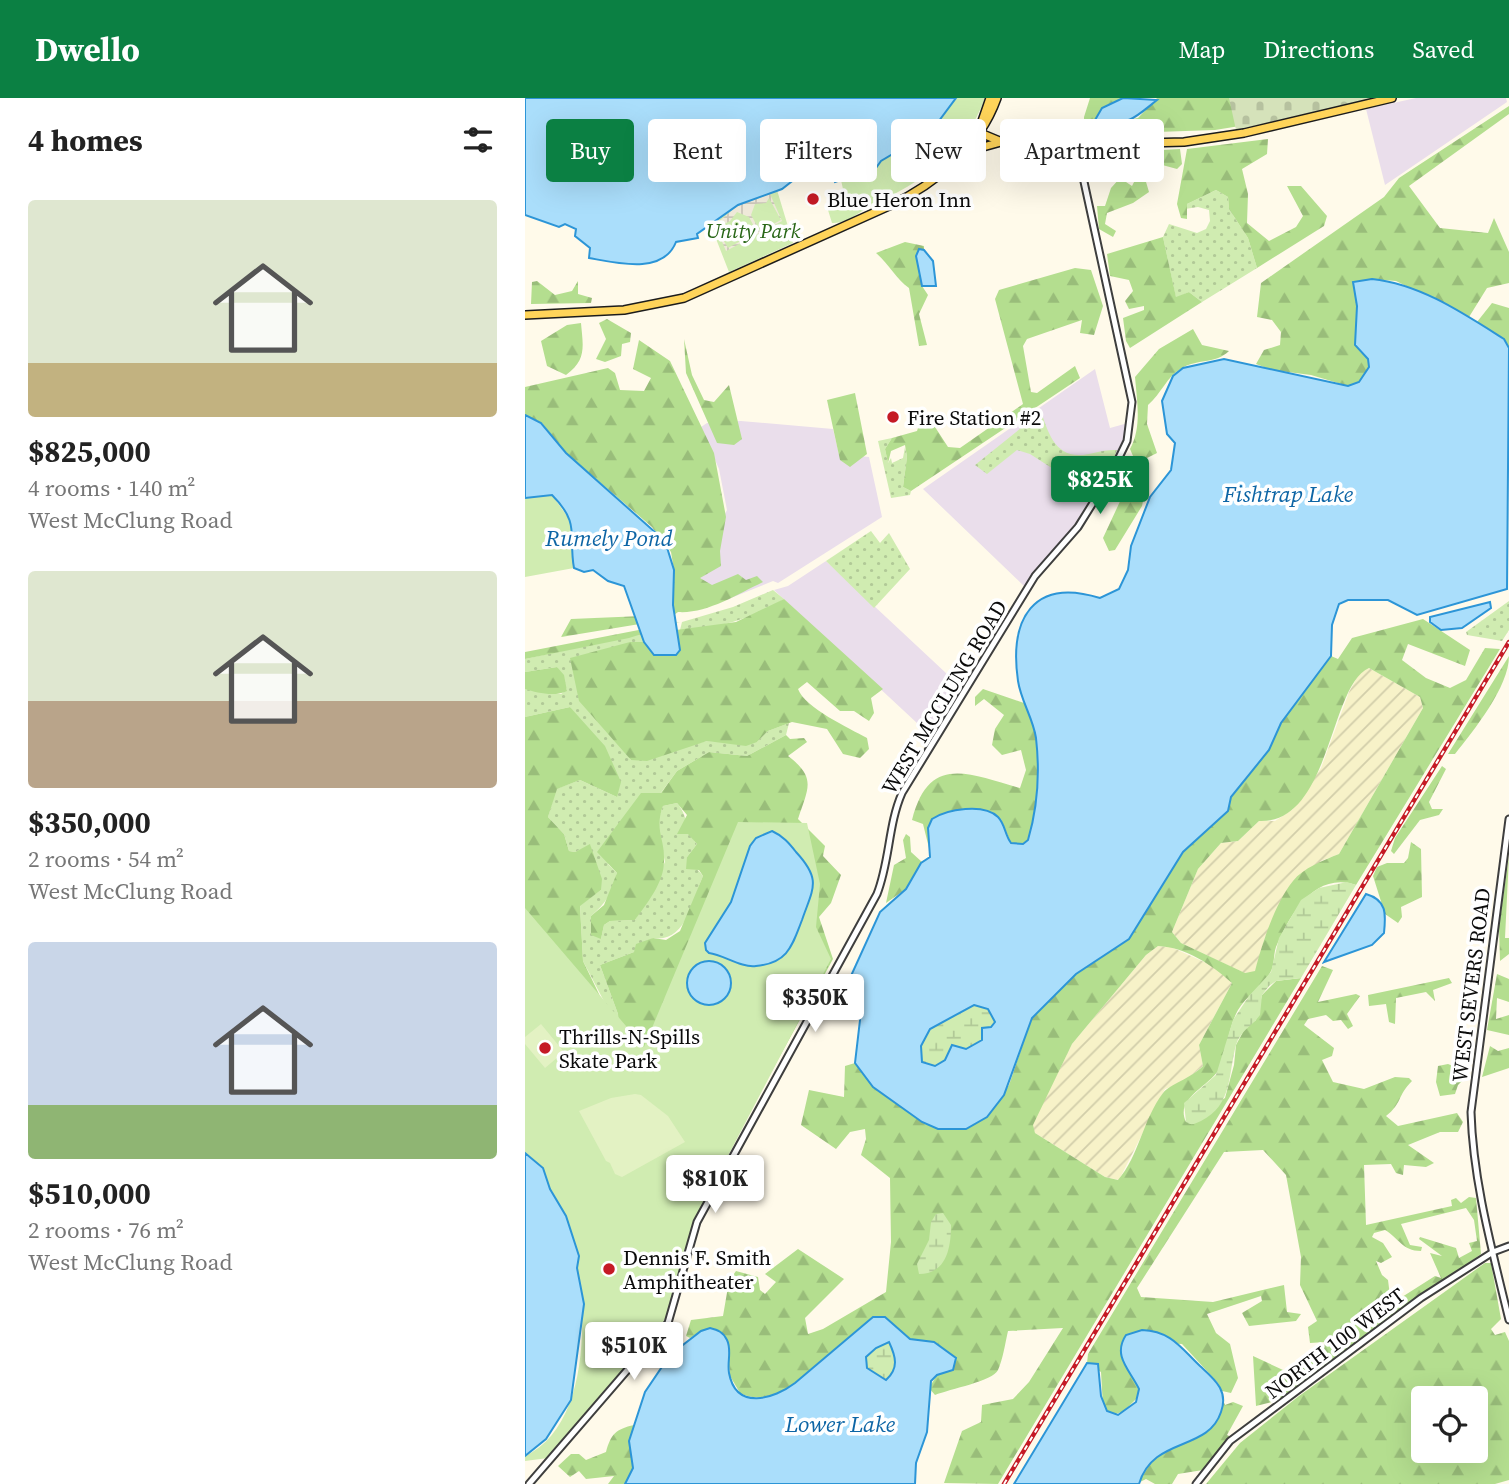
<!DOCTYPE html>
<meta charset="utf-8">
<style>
:root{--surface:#fff;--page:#f6f6f6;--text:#222;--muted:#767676;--accent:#0b8043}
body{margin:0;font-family:"Source Serif 4",serif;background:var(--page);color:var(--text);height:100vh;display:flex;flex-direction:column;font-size:26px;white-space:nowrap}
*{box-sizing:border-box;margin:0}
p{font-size:23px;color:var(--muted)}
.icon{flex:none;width:38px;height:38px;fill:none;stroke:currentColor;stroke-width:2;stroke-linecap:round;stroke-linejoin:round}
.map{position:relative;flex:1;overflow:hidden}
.panel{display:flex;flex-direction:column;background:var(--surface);width:525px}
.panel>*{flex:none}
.hud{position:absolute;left:21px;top:21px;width:665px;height:63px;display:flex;gap:14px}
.buttons{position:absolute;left:886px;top:1288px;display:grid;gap:14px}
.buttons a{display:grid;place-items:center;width:77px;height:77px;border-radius:7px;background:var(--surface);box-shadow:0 7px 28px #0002;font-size:35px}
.price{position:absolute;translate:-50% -60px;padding:0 16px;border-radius:7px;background:#fff;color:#222;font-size:23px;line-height:46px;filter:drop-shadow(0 2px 4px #0008)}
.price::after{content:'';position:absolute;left:50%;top:42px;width:21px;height:16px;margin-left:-10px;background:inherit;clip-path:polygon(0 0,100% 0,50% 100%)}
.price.current{background:var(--accent);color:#fff}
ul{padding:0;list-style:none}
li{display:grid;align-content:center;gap:14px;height:371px;padding:0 28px}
li span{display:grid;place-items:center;height:217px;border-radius:7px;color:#555}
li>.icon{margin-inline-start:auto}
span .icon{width:126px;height:126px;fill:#fffc;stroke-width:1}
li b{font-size:30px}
h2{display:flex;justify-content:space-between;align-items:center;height:84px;padding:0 28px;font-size:30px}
.pill{padding:0 24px;border-radius:7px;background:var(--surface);box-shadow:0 7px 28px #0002;font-size:24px;line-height:63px}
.pill.current{background:var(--accent);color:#fff}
header{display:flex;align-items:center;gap:42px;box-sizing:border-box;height:98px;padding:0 35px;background:var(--accent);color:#fff}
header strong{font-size:33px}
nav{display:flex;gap:38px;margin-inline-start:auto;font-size:24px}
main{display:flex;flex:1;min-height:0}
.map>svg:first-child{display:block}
</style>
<header>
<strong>Dwello</strong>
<nav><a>Map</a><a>Directions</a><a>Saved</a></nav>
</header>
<main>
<section class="panel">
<h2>4 homes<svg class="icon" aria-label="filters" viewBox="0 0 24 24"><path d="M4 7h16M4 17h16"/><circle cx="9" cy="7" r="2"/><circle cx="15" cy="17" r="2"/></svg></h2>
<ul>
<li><span style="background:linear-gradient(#dfe7d0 75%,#c2b280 0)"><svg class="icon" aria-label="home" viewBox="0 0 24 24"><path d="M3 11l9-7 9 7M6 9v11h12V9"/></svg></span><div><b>$825,000</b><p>4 rooms · 140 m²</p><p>West McClung Road</p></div></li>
<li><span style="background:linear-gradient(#dfe7d0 60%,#b9a48a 0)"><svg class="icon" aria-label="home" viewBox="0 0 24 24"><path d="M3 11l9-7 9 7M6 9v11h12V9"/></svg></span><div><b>$350,000</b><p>2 rooms · 54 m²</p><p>West McClung Road</p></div></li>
<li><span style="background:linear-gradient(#c9d6e8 75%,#8fb573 0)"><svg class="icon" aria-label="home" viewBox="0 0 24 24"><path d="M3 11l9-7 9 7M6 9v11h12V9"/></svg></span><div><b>$510,000</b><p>2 rooms · 76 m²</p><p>West McClung Road</p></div></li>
</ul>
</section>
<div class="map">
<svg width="984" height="1386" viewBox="0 0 984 1386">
<defs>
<pattern id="farmland-furrows" width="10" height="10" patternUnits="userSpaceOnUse" patternTransform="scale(1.75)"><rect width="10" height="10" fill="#f7f2c8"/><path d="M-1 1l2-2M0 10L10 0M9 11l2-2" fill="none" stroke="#d2ceaa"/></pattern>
<pattern id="grass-dots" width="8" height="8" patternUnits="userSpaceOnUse" patternTransform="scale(1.75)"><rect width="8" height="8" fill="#d0ecb1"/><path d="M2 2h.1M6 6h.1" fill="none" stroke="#b1c997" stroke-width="1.8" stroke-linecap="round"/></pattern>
<pattern id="forest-firs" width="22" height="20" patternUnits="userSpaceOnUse" patternTransform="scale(1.75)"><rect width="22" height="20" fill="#b4de8f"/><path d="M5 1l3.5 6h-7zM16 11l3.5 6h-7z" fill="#99bd7a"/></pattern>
<pattern id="wetland-marsh" width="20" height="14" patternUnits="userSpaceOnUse" patternTransform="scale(1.75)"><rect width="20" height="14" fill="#d0ecb1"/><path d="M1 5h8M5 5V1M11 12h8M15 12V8" fill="none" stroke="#b1c997"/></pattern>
<pattern id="cemetery-stones" width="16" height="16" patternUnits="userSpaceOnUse" patternTransform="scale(1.75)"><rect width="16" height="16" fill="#d5e2ba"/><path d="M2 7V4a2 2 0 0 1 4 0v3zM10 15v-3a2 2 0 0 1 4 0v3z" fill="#b6c19f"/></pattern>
<pattern id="plaza-grid" width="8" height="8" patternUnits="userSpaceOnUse" patternTransform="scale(1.75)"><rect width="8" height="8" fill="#efe9d9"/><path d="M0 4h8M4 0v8" fill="none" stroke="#ccc6b9"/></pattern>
</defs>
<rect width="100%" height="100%" fill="#fffaea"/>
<!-- industrial -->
<path fill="#eadeeb" d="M891 0H981L982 4 860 87 841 11Z
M570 271 585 330 603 325 602 336 596 353 549 427 499 488 398 391Z
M216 323 308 331 314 356 344 359 357 419 253 485 248 483 201 502 168 477 202 412 194 371 176 329 182 325Z
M301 463 437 590 407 639 249 492 263 488Z"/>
<!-- farmland -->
<path fill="url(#farmland-furrows)" d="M844 570 895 599 898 610 814 756 796 763 740 839 730 874 719 875 656 845 647 834 673 771 696 745 713 743 734 723H750L767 712 796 670 824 594 835 574Z
M633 848 646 849 688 868 707 885 674 947 678 968 657 985 640 991 594 1082 580 1079 510 1035 507 1027 547 946 621 857Z"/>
<!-- grass -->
<path fill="url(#grass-dots)" d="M691 92 703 99 704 111 723 140 732 170 677 204 664 194 651 200 638 139 644 126 672 135 681 131 685 123 684 112 673 109 660 111 662 106Z
M516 314C523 333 529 357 554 357 566 357 578 351 592 352L586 369H558L533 374 505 356 492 352 462 376 450 367Z
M367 340 360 351 363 365 366 360 367 365 378 360 380 349 382 359 378 389 386 393 385 397 366 400 353 343Z
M346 433 355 445 364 435 385 471 349 510 301 463Z
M248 492 259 501C228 520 191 532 155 532L157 524 208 509Z
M984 503V532L977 543 942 537 941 534Z
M118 535 119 544H105L96 649 106 662 182 643 232 644 243 633 264 625 261 637 222 658 184 654 152 673 83 766 92 775C88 794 80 806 66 818L76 841 79 827 85 823 110 822 140 764 132 725 138 708 152 705C164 719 160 733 172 746L162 759 178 778C167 803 161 845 128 840L109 854 75 867 93 916 94 932 58 863 55 807 76 792 65 747 50 754 44 753 39 736 23 719 31 691 55 682 92 699 45 609 0 619V591L36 596 42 592 32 569 0 574V561Z"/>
<!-- forest -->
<path fill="url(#forest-firs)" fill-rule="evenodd" d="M565 0H598L577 10 576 27 613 20 632 0H828L721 27 690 32 573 36 559 34V19Z
M984 8V16L884 88 915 130 963 135 969 120 984 154V185L962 190 944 219 871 183 847 181 828 184 832 208 830 247 843 261 844 269 834 284 823 288 786 277 747 272 731 266 739 252 755 247 756 234 747 222 732 219 736 185 859 99 874 80Z
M743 41 742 56 717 71 723 96 722 125 744 143 771 129 778 118 762 88H776L802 118 799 128 732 170 723 140 704 111 703 99 691 92 662 106V121L656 120 652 106 662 51Z
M655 51 657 66 652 71 619 62 620 53Z
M584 61 616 67 624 94 608 105 582 115 580 126 591 133 588 139 574 131 572 108H580L586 90 595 80 607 88 612 78 581 68Z
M638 139 651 199 664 194 677 204 605 250 601 243 598 220 619 212V208L604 211 600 203 608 193 604 182 585 178 582 156Z
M380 144 399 148V152H394L397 188 403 197 394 216 402 247 394 248 384 190C371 181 364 166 351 155Z
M550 170 566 172 578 208 569 237 555 235 557 222 502 241 498 248 506 294 512 295 550 268 555 280 386 393 378 389 382 359 380 347 366 353 363 365 360 351 367 340 392 333 399 312 423 349 435 350 498 306 470 201 474 192Z
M12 183 30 197 47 193 53 183V196L67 200 66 205 6 206 7 184Z
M967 205 984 210V250L979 241 952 224Z
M82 221 106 235 105 244 97 246 96 258 80 264 71 261 81 241 74 225Z
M56 225C58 248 62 262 41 277L22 268 16 243 42 227Z
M668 231 677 247 704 253C691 266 671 261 657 270 642 278 636 296 623 307L622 326 632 355 622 360 608 358 605 351C617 329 612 304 610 279L634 251Z
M159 241 167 277 179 302 189 304 204 287 217 341 209 347 192 345 161 275Z
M114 242 145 263 189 355 201 419 195 453 196 468 175 480 187 487 213 476 221 482 232 478 238 484C211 497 181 516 153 514L149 517 151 520 36 539 46 521 117 518 149 472 146 454 127 429 41 355 17 325 0 317V289L83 270 90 275 95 292 119 293 126 280 108 271Z
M330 295 342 356 325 369 315 362 302 302Z
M604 384 611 385 619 398 617 408 590 452 584 453 578 440Z
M259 501 358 591 346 600 349 615 344 623 329 613H315L282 584 273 591C280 610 324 630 342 640L344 651 335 660 318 656 302 631 267 624 243 633 232 644 221 648 182 643 122 663 106 662 54 603 45 560 105 544H119L129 557 155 552 151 532 211 524Z
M898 521 945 552 940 568 883 546 877 562 901 580 925 590 941 582 960 550 975 551 831 787C789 773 765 817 751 849 748 858 750 867 745 875 737 889 721 898 713 912 703 930 703 950 695 969 687 988 649 999 661 1024L700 1000 709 967 711 947 719 932 731 922 737 897 751 883 776 880 473 1386 419 1385 437 1333 456 1324 457 1307 488 1301 504 1284 538 1230 483 1233C480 1246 478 1261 473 1272 468 1283 425 1291 410 1297L404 1290 412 1277 409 1244 385 1241 360 1219H348C317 1243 257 1318 215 1295L205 1278 202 1242 176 1233 165 1240 161 1238 166 1222 198 1218 204 1183 211 1173 233 1179 235 1192 240 1196 251 1184 240 1176 273 1151 319 1181 280 1220 283 1236 298 1231 361 1194 366 1144 365 1080 336 1057 341 1041 340 1031 325 1034 311 1051 276 1027 284 992 319 999 320 968 330 965 348 989 397 1024 413 1031 452 1025 462 1019 484 987 507 920 551 876 604 841 658 754 703 713 706 700 744 652 756 625 806 558 813 561 827 540ZM844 570 895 599 898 610 814 756C799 762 778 770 768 783 750 805 737 846 730 873L720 875 656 845 647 834 673 771 696 745 713 743 734 723C806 726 804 587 844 570ZM633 848C661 849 687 867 707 885L674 947 678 968C666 980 644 987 638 995 618 1021 614 1058 593 1082L580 1079 510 1035 508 1027 547 946 621 857Z
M155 524 104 540 0 561V554Z
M984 558C984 589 949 632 930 656H923Z
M32 569 39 577 42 593C30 599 12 595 0 591V574Z
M458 591 499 605C520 646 516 698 503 742L498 746 486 745 476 721 460 712 427 714 403 730 404 750 398 726 387 722C404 655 444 676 495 690L501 672 496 652 477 657 467 647 470 631 479 617 459 601 450 608V599Z
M45 609 80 648 96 684 92 699 55 682 32 691 23 719 39 736 44 753 50 754 65 746 77 781 76 792 55 808 58 863 87 923 0 919V619Z
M261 637 265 641 279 640 282 644 263 658C292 680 283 690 273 721L300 748 298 758 316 777 306 805 294 819 308 861 208 1044 94 932 93 916 75 867 109 854 111 846 128 840 141 842 155 833 178 778 174 772 161 771 162 759 172 746 163 736H152L162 717 152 705 138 708C129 732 140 740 139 763 139 785 122 805 110 822L85 823 79 827 76 841 66 837V818L79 807 92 775 72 754 116 695H136L152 673 184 654 222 658Z
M917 668 921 671 904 704 907 711H918L914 717 895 722 869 756 866 753 870 740Z
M381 736 385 739 386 754 397 764 381 791 361 805 369 767 381 760 378 742Z
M886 744 896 751 897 799 876 809 877 819 873 825 860 816 848 778 852 769 862 765H879L883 760Z
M984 758 980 840H984V856L975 863 974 828Z
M797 868 808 872 793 904 831 896 835 898 822 916 828 928 823 931 816 922 808 923 801 917 783 921 779 927 809 950 807 958 797 962 808 984 839 991 870 979 884 980 887 983C872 998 877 1006 861 1018L873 1028 932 1015 938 1024 933 1034H915L883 1047 909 1065 901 1069 879 1067 878 1077 871 1075 866 1066 839 1067 841 1127 927 1108 926 1102 931 1100 936 1105 944 1099 951 1100 956 1156 755 1302 731 1308 728 1258 758 1272 773 1274 772 1265 784 1254 798 1258 800 1244 785 1245 783 1229 792 1223 775 1187 776 1159 761 1077 738 1052 699 1054 612 1190 616 1199 688 1204 759 1187 762 1214 776 1216 771 1223 724 1228 717 1215 737 1203 736 1198 682 1216 691 1235 705 1246 713 1280 706 1295 697 1293 693 1285 657 1246 597 1243C593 1270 613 1275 614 1298L599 1313 588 1317 578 1309 576 1274 562 1265 563 1256ZM941 1110 949 1122 952 1143 944 1145 947 1153 934 1160 931 1150 895 1139 894 1141 917 1158 905 1155 916 1180 910 1178 866 1206 863 1182 857 1177 851 1163 856 1165 867 1159 858 1145 847 1139 849 1135 860 1132C874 1140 877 1153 896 1153L897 1149 885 1147 876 1126Z
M972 876 984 881V904L972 900 971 921 984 917V937L962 932Z
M924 880 927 885 908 892 910 903 901 894 871 900 870 926 864 924 861 906 844 908 843 897Z
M965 948 973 953 984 950V970L957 979Z
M923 966 941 973 943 977 933 987 930 996 915 998 911 984 913 968Z
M960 1165H966L976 1221 966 1231 970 1237 980 1234 984 1243V1382L970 1386H681L715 1345 774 1298ZM898 1300H950V1353H898Z
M698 1302 700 1307 708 1304 718 1308 702 1337 706 1339 678 1372 653 1376 647 1386H630L621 1381 615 1384C631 1337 693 1353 698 1302Z
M109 1327 104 1343 108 1370 100 1386H83L89 1378 61 1381 54 1373 45 1379 33 1368 46 1356H54L61 1362 81 1354C86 1336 91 1331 109 1327Z"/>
<!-- wetland -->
<path fill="url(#wetland-marsh)" d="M822 784 831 787 776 880 751 883 744 888 737 897 735 917C727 928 715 933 711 947 703 976 708 1007 676 1023 669 1026 667 1028 661 1024L659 1005 691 977 708 922 724 898 746 874 754 840 776 802 794 790Z
M449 907 463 911 470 924 466 929 458 930 457 942 440 951 427 947 420 962 410 968 397 964 396 948 405 931Z
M418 1115 426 1127C426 1149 422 1176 394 1176L392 1166 404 1142 406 1124 411 1116Z
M364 1244C370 1260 374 1269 362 1282L341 1270V1259L351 1250Z"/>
<!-- cemetery -->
<path fill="url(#cemetery-stones)" d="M704 0H849L711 32Z"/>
<!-- park -->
<path fill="#d0ecb1" d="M431 0H460C439 56 398 83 346 108 334 114 321 126 307 125L303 112 321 105 316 82 351 70 356 63 406 34Z
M252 92 268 145 204 174 186 128 213 107Z
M27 397 47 425 49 470 0 479V400Z
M213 724 282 725 295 786 291 829 306 861 170 1121 145 1212 138 1224 23 1360 0 1363V1358C79 1322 64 1153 27 1093 17 1078 18 1065 0 1055V810L119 949Z"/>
<!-- pitch -->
<path fill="#e3f2c3" d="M16 926 39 954 20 970 0 946V939Z
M110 996 116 997 143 1018 160 1044 97 1079 90 1076 85 1065 81 1063 54 1013 86 1000Z"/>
<!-- plaza -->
<path fill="url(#plaza-grid)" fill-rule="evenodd" d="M245 96 257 123 201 153 190 127 212 108ZM244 100 256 122 235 133 226 117 230 106 241 105ZM212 114 224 119 232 134 203 150 191 130 205 123Z"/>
<!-- water -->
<path fill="#aadefb" stroke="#2c95d7" stroke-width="2" fill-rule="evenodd" d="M0 0H431L405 35 403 41 414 51 409 59 399 65 395 59 399 47 393 41 356 63 351 70 310 84 303 67H293L282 73 287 80H283L280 73 257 91 213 107 172 136 173 140 151 144C138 177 92 165 64 160L65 150 50 138 51 131 40 126 34 129 0 117Z
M598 0 632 2C607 22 609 23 576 27L570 22 577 10Z
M394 151 399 152 408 163 411 188H397L391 158Z
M847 181C895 186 938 215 979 241L984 250 982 491 892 517 863 502H823L814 506 807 527 806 558 756 625 744 652 706 699 703 713 658 754 604 841 551 876 507 920 479 997 462 1019 441 1031H413L397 1024 348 989 330 965 335 922 324 888 325 880 355 814 381 791 396 765 405 759 403 730 407 721C422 711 459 705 473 719 480 726 480 737 486 745L498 746 503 742C513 708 515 675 511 640 508 620 496 603 493 583 484 521 508 479 575 500L594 491 603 472 606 448 625 399 646 372 650 345 642 336 637 303 648 278 658 270 699 261 823 288 834 284 844 269 843 261 830 247 832 208 828 184ZM449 907 463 911 470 924 466 929 457 930V942L441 951 427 947 420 962 410 968 397 964 396 948 405 931Z
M0 317 16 325 41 355 140 443 149 472 148 507 155 552 151 557H129L119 544 99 488 83 483 68 472 59 474 49 470C43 437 56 426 27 397L0 400Z
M965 504 966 510 937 530 916 532 905 524V519Z
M247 733C258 738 264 745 271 754 297 782 288 790 277 822 267 848 263 865 231 868 216 870 199 857 184 855L181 852 180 845 206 804 225 748 231 740Z
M841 796C862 802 861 816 859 835L847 847 799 864Z
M162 885a22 22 0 1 1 44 0a22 22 0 1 1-44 0Z
M0 1055 18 1070 25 1091 41 1118 54 1158 52 1170 59 1206 46 1302 21 1341 0 1358Z
M348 1219H360L385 1241 409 1244 431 1260 428 1272 412 1277 406 1283 402 1334 391 1365 390 1386H100L108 1370 104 1343 120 1294 145 1257 176 1233 185 1230C193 1232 198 1234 202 1242 207 1252 202 1264 204 1275 211 1313 249 1301 270 1285ZM364 1244C371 1259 374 1270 361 1282L342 1270 341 1259 351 1250Z
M617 1232C646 1233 656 1250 675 1268 689 1281 704 1292 696 1314 683 1354 628 1338 614 1386H489L562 1265 573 1266 576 1298 582 1313 593 1317 611 1304 614 1291C605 1272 587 1258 601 1237Z"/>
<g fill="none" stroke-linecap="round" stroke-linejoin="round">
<!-- stream -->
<path stroke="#2c95d7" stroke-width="2" d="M25 436 40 444 46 443"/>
<!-- tertiary casing -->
<g stroke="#3e3e3e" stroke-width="9">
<path id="tertiary" d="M984 721 946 1014C948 1084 968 1155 984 1222
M4 1386 143 1225 172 1124 352 796C365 763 363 727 377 695L510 478 553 429 586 376 602 343 607 304 551 47
M671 1386 705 1343 896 1200 968 1154 984 1148"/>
</g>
<!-- primary casing -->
<g stroke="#1c1c1c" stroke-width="10">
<path id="primary" d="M455 29 465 0
M453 34 477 44 505 48 659 44 719 35 867 0
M440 54 476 44
M0 217 99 212 159 200 364 108C411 86 454 50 472 0"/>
</g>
<!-- tertiary -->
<use href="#tertiary" stroke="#fff" stroke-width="5"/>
<!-- primary -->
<use href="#primary" stroke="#ffd45a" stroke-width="7"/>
<!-- rail casing -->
<g stroke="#c51a25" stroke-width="4.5">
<path id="rail" d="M479 1386 984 544"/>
</g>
<!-- rail -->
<use href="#rail" stroke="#fff" stroke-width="2" stroke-dasharray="5" stroke-linecap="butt"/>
</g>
<!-- markers -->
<g fill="#c51a25" stroke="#fff" stroke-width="2.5">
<circle cx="288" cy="101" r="7"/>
<circle cx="368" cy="319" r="7"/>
<circle cx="20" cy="950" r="7"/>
<circle cx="84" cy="1171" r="7"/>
</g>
<g text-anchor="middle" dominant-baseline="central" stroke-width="7" stroke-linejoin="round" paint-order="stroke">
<!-- poi labels -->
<g font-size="21" fill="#0b0b0b" stroke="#fff" text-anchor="start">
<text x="302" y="101">Blue Heron Inn</text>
<text x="382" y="319">Fire Station #2</text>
<text x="34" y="938">Thrills-N-Spills<tspan x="34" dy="24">Skate Park</tspan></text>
<text x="98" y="1159">Dennis F. Smith<tspan x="98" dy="24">Amphitheater</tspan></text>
</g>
<!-- park labels -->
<g font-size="21" font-style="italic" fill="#296718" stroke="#fff">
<text x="228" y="132">Unity Park</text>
</g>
<!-- street labels -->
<g font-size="21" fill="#0b0b0b" stroke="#fff">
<text transform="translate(419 599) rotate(-59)">WEST MCCLUNG ROAD</text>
<text transform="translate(946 887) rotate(-83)">WEST SEVERS ROAD</text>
<text transform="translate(810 1245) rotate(-37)">NORTH 100 WEST</text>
</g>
<!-- water labels -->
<g font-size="23" font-style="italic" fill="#0d65a5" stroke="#fff">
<text x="763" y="396">Fishtrap Lake</text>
<text x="84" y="440">Rumely Pond</text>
<text x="315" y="1326">Lower Lake</text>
</g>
</g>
</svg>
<div class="buttons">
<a><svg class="icon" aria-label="locate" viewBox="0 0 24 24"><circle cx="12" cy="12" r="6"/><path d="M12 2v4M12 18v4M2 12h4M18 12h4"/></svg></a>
</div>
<b class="price current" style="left:575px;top:418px">$825K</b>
<b class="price" style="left:290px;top:936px">$350K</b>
<b class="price" style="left:190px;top:1117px">$810K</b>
<b class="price" style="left:109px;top:1284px">$510K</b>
<div class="hud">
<a class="pill current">Buy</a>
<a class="pill">Rent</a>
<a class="pill">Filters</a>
<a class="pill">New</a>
<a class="pill">Apartment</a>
</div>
</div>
</main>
